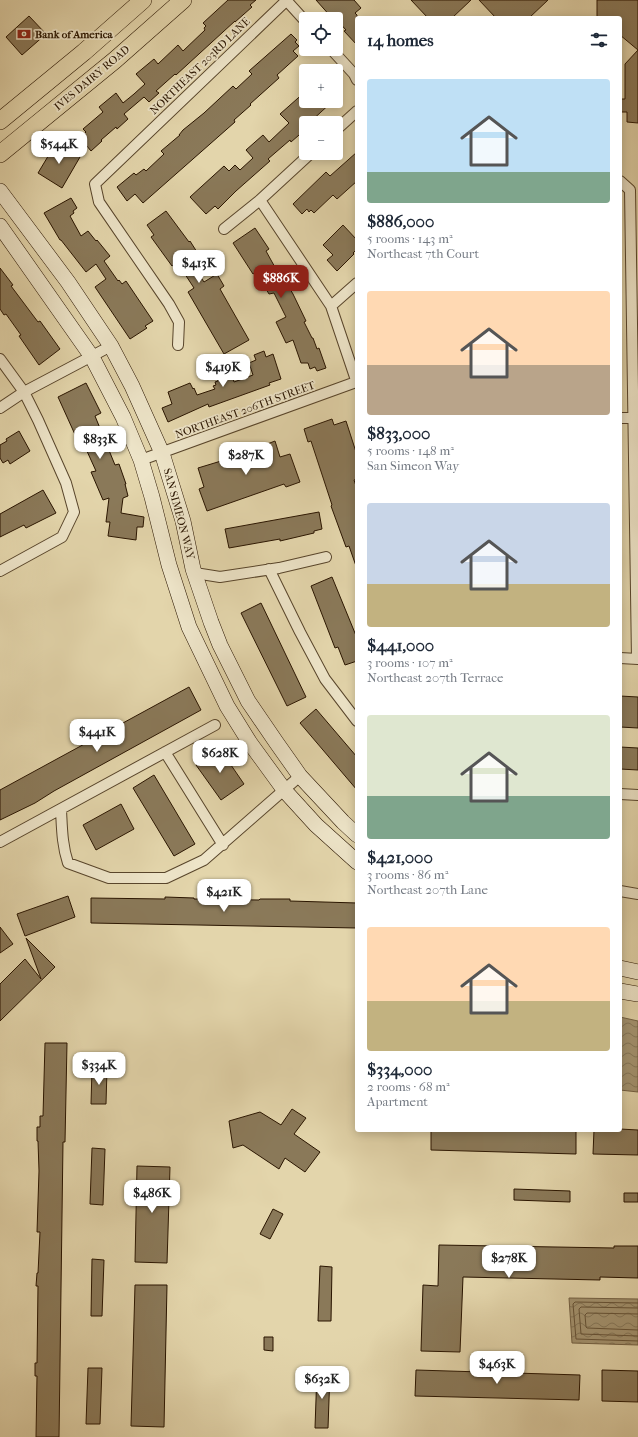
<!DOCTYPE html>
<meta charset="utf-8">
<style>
:root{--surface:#fff;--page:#f6f6f7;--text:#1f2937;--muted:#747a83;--accent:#8f2418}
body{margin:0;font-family:"IM FELL French Canon",serif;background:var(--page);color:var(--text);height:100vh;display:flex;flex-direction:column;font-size:15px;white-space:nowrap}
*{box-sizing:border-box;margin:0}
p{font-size:13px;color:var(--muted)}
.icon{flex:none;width:22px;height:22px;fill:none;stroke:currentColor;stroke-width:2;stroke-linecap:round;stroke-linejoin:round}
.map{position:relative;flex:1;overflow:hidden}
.panel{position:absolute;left:355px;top:16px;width:267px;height:1116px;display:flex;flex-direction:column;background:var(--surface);border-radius:4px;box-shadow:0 2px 10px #0003}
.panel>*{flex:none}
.controls{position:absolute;left:299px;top:12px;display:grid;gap:8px}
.controls a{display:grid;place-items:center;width:44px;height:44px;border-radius:4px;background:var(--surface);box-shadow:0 2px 10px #0003;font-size:20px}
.price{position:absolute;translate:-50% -34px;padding:0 9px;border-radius:8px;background:#fff;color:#222;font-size:13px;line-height:26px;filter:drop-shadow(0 1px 2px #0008)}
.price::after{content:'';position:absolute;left:50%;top:24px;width:12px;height:9px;margin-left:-6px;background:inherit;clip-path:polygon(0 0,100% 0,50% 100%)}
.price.active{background:var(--accent);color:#fff}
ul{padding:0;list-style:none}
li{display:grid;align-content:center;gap:8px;height:212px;padding:0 12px}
li span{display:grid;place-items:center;height:124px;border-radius:4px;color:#555}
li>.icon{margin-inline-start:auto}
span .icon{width:72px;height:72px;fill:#fffc;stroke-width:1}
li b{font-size:17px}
h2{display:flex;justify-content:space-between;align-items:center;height:48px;padding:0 12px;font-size:17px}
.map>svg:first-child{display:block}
</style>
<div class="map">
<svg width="638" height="1437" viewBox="0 0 638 1437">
<defs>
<pattern id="water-waves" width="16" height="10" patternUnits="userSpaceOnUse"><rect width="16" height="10" fill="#a49471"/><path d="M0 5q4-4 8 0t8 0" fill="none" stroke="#86785a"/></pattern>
</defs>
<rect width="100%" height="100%" fill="#e3d5ab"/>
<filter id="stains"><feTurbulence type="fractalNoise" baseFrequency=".005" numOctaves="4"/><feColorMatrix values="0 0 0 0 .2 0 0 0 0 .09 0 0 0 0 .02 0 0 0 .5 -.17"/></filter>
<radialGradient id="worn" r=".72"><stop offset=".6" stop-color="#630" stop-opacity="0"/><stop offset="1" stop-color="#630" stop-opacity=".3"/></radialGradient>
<!-- water -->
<path fill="url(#water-waves)" stroke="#736144" d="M620 1017 638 1021V1092L620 1090Z
M569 1298 638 1299V1345L572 1343Z"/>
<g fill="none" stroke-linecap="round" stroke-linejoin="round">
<!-- shore -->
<path stroke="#675438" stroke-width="1" d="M638 1303 575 1302 573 1304 576 1339 638 1341
M638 1308 581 1307 579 1309 581 1334 638 1336
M638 1314 587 1313 585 1315 586 1327 587 1328 638 1330"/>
</g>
<!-- building -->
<path fill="#8a7959" stroke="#2a1500" d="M228 0H256L250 5 252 7 235 22V21L176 75 175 74 156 91 159 93 149 102 144 97 124 114 128 119 117 129 116 127 101 140 102 141 91 151 82 140 86 137 84 134 86 132 83 129 103 112 99 107 116 93 123 103 134 94 145 84 136 74 154 59 158 64 178 45 183 51 205 30 204 28 206 26 203 23Z
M316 0H354L361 8 355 13 357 15V45L344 31 346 30 336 19 334 16 332 18Z
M411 0H471L452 18H428Z
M479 0H548L529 18H496Z
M597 0H638V50L620 35V18H597Z
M29 16 46 34 22 55 6 37Z
M291 34 297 40 295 42 299 46 293 51 298 56 277 75 279 78 250 104 251 105 234 120 235 122 143 203 135 194 127 201 117 187 134 173 136 175 144 169 146 171 164 154 161 151 180 135H179L183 130 204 113 233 86 236 89 252 74 249 71Z
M638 50V123L627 122V112H620V99H625V64Z
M306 91V101H333L309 123H306V129L291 142 290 140 268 159 270 161 236 191 218 209 215 206 206 214 190 197 224 166 229 171 235 165 240 170 253 158 246 150 263 135 269 142 289 123 280 114Z
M56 143 80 157 62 188 38 173Z
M357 152V181L337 199 333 195 314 213 311 210 309 212 307 209 302 214 293 204 326 172 330 176Z
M71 198 77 208 73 211 74 213 70 216 81 236 88 231 96 241 97 240 110 256 104 261 118 281 119 280 122 284 126 281 153 321 145 326 147 328 130 339 95 287 106 279 96 264 86 272 61 240H60L44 213Z
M166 211 189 242 190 241 202 260 193 266 204 282 217 274 224 286 220 289 249 340 224 354 188 292 194 288 177 262 172 266 151 237 154 235 147 225Z
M343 225 357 240V249L353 253 354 254 337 271 327 260 333 255 323 245Z
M255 228 269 249 266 251 282 280 284 279 293 294 306 321 304 322 312 338H313L317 349 319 348 326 368 317 371 315 367 310 369 308 363H301L293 340 286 343 276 322 286 317 274 293 269 294 256 272 253 274 233 243Z
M0 268 13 285 11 286 38 322 40 321 60 349 39 365 19 336 21 335 6 314 4 315 0 309Z
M264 351 266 357 273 354 281 379 269 383 270 385 209 407 208 404 168 422 162 408 172 404 168 392 190 383 193 389 194 388 197 395 215 389 213 386 216 385 215 382 218 381 216 374 230 369 234 382 253 375 249 363 256 360 254 355Z
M86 383 101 413 95 416 115 465 119 464 126 484H125L128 496 123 498 121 513 144 517 143 527H137L136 540 108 536 110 522H106L109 498 103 500 91 472 96 471 86 449 82 450 58 397Z
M332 419 334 425 346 421 357 455V479L354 480 357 489 356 566 349 546 346 547 331 506 332 505 311 441 308 442 304 429Z
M19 431 30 451 10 464 8 460 3 463 0 458V445L7 441 6 439Z
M275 441 280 457 290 454 300 482 286 487 284 484 207 511 199 489 204 487 198 468 231 458Z
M43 490 56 513 26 528 24 525 0 537V514Z
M319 512 322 529 314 531V533L280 541V539L229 548 225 529Z
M332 577 357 638V661L345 665 338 647 335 648 311 586Z
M261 603 306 697 287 706 241 613Z
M189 687 201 710 54 791 35 803 0 820V790Z
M620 696 638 697V728L620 727Z
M316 709 357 757V790L300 723Z
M620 747 638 748V770L620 769Z
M220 749 244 784 221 800 196 765Z
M154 775 195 844 174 856 133 788Z
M121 804 134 829 96 850 83 825Z
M68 896 75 917 25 936 17 914Z
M165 897 194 898V899L259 900 260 899H290V901L357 903V928L91 923V898L165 899Z
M0 927 13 944 0 953Z
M26 938 55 967 0 1021V984L25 959 41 979Z
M45 1043H67L65 1142H63L59 1437H36L37 1376H35V1363H37L38 1286H36L37 1273H38L40 1232H37L39 1171 38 1141H37V1127H40V1116H43Z
M92 1069H107L106 1104H91Z
M292 1109 306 1118 294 1134 320 1152 305 1172 285 1158 279 1169 243 1145 233 1148 229 1121 260 1112 281 1125Z
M620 1129 638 1130V1155L593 1154 594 1130Z
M431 1130H576V1154L431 1150Z
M92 1148 105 1149 103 1205 90 1204Z
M137 1166 170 1167 167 1263 135 1262Z
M514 1189 570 1191V1202L514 1200Z
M624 1193H638V1202H624Z
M273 1209 283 1214 270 1239 260 1234Z
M439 1245 614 1248V1246H638V1278L600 1277V1280L463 1277 460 1352 421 1351 423 1285 438 1286Z
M92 1259 104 1260 102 1316H91Z
M320 1266 332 1267 331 1321H318Z
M135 1285H167L164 1427 131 1426Z
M264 1337H273V1351L264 1350Z
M88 1368H102L100 1424H86Z
M416 1370 580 1375 579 1400 415 1396Z
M602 1370 638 1371V1402L602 1401Z
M317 1371 330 1372 328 1428H315Z"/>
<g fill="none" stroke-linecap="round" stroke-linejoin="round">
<!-- street casing -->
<g stroke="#58452b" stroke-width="12">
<path id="street" d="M286 0 306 22
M331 49 354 74 357 80
M336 130 357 111
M620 181 630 190 637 659
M260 200 331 306 357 383
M224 229 260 200 311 153
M331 306 357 283
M178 345 179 322 169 304 99 202 95 184 287 0
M0 359 24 392 38 420 66 483 74 512 62 537 0 571
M0 408 24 392 111 346
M620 418H634
M141 460 356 382
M269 569 300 632 325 679 357 721
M195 573 220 577 279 568 326 557
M620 658 638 659
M165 752 223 845
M620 794 638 795
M61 810C62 828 62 845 68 863L109 878H166L204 860 300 776
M0 842 215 725
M620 891 638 894"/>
</g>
<!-- secondary casing -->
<g stroke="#2a1500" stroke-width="16">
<path id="secondary" d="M0 191 68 282 111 346 132 386 162 453 183 521 193 569 211 622 220 645 248 701 276 742 300 776 343 822 357 835
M0 226 92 357 123 417 141 460 152 497 169 565 189 627 227 706 250 743 285 791 316 825 357 862
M620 968 638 972
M620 991 638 994"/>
</g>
<!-- primary casing -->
<g stroke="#2a1500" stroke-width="18">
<path id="primary" d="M0 121 84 52 143 0
M0 154 115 60 183 0"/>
</g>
<!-- street -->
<use href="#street" stroke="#ede4c8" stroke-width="10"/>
<!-- secondary -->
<use href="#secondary" stroke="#ede4c8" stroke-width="15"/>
<!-- primary -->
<use href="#primary" stroke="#e3d5ab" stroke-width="17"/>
</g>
<!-- icons -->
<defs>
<g id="bank-bare" transform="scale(1.08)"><path d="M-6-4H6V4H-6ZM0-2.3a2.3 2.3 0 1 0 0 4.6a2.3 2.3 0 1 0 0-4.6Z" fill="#8f2418" stroke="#ede4c8" stroke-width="2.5" paint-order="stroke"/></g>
</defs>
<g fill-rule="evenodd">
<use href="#bank-bare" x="24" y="34"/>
</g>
<g text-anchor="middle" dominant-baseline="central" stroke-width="3.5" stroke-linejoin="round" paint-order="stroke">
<!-- poi labels -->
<g font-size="11" font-weight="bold" fill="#2a1500" stroke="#ede4c8" text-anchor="start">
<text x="35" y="34">Bank of America</text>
</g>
<!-- street labels -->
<g font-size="11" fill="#2a1500" stroke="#ede4c8">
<text transform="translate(200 66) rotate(-44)">NORTHEAST 203RD LANE</text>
<text transform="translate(92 78) rotate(-40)">IVES DAIRY ROAD</text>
<text transform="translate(245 410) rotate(-20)">NORTHEAST 206TH STREET</text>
<text transform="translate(179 514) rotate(75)">SAN SIMEON WAY</text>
</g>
</g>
<rect width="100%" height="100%" filter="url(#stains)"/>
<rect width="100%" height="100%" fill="url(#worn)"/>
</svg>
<div class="controls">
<a><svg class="icon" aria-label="locate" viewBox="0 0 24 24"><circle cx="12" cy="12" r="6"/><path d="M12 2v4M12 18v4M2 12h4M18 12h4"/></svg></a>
<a>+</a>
<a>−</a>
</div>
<b class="price" style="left:59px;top:165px">$544K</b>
<b class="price" style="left:199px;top:284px">$413K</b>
<b class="price active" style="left:281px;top:299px">$886K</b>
<b class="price" style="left:223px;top:388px">$419K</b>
<b class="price" style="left:100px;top:460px">$833K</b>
<b class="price" style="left:246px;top:476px">$287K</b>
<b class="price" style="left:97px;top:753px">$441K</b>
<b class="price" style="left:220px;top:774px">$628K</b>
<b class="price" style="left:224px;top:913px">$421K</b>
<b class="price" style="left:99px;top:1086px">$334K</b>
<b class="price" style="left:152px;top:1214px">$486K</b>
<b class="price" style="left:509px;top:1279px">$278K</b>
<b class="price" style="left:497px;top:1385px">$463K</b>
<b class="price" style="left:322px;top:1400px">$632K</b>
<section class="panel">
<h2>14 homes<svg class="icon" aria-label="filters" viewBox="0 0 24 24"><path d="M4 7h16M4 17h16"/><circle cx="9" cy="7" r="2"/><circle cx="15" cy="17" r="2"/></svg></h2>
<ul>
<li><span style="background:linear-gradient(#bfe0f5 75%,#7fa58c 0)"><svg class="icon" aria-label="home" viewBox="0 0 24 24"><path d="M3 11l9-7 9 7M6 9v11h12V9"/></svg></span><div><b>$886,000</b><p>5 rooms · 143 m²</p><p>Northeast 7th Court</p></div></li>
<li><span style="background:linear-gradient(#ffd9b3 60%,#b9a48a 0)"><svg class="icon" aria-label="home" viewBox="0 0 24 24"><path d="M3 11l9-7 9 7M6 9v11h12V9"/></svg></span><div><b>$833,000</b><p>5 rooms · 148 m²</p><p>San Simeon Way</p></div></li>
<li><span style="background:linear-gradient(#c9d6e8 65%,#c2b280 0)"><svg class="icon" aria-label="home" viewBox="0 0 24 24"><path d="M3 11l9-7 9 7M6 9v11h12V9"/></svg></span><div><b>$441,000</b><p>3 rooms · 107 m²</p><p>Northeast 207th Terrace</p></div></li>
<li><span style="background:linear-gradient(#dfe7d0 65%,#7fa58c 0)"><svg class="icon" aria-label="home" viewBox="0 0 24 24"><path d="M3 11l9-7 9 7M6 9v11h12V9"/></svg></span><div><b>$421,000</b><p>3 rooms · 86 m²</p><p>Northeast 207th Lane</p></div></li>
<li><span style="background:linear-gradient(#ffd9b3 60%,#c2b280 0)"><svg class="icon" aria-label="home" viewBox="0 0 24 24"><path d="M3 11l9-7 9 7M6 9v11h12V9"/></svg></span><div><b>$334,000</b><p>2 rooms · 68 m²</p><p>Apartment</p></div></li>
</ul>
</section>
</div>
